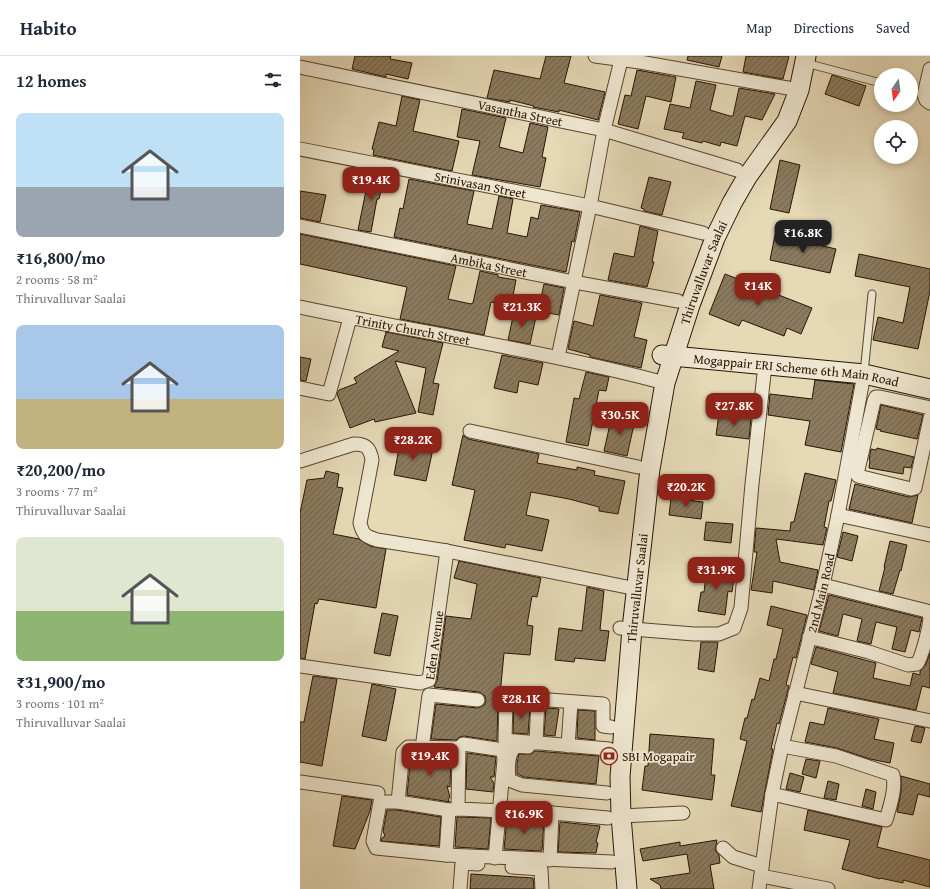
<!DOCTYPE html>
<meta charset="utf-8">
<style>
:root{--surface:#fff;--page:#f6f6f7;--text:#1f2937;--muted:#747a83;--line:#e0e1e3;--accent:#8f2418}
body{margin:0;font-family:"Gentium Book Plus",serif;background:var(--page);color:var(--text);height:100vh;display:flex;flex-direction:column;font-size:15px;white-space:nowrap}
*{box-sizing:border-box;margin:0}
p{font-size:13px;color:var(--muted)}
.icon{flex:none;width:22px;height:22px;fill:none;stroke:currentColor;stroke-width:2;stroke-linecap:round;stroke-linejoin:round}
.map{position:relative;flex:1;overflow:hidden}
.panel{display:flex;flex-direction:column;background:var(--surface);width:300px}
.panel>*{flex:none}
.needle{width:26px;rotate:193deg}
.fabs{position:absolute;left:574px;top:12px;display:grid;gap:8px}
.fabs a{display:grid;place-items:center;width:44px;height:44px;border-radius:50%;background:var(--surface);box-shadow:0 2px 6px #0003;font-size:20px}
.price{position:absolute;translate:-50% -34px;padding:0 9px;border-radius:8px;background:var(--accent);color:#fff;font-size:13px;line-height:26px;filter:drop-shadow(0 1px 2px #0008)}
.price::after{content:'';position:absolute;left:50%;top:24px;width:12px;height:9px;margin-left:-6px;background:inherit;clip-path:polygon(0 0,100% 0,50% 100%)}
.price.current{background:#222;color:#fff}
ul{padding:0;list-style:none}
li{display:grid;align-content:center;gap:8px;height:212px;padding:0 16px}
li span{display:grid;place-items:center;height:124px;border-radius:8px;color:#555}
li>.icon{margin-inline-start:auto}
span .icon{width:72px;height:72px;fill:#fffc;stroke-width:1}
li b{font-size:17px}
h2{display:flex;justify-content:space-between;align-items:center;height:48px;padding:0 16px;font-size:17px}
header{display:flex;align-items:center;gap:24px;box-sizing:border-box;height:56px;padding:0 20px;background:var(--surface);border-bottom:1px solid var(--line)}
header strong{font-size:19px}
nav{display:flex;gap:22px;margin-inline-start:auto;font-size:14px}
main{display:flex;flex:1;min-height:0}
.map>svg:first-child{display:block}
</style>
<header>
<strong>Habito</strong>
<nav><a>Map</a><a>Directions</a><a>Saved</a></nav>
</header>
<main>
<section class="panel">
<h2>12 homes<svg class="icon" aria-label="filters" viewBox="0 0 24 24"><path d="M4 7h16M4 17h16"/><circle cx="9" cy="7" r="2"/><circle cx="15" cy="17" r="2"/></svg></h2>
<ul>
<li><span style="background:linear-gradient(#bfe0f5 60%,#9aa5b1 0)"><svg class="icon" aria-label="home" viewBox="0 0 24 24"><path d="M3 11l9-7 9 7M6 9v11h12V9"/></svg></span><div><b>₹16,800/mo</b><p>2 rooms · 58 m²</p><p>Thiruvalluvar Saalai</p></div></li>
<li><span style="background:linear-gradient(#a9c7e8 60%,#c2b280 0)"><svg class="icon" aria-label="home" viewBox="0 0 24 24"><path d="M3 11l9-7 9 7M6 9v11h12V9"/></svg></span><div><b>₹20,200/mo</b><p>3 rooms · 77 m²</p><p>Thiruvalluvar Saalai</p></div></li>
<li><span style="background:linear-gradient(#dfe7d0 60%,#8fb573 0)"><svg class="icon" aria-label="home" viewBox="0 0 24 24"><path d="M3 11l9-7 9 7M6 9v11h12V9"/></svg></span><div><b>₹31,900/mo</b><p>3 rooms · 101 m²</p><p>Thiruvalluvar Saalai</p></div></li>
</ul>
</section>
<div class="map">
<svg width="630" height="833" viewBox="0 0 630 833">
<defs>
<pattern id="building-hatch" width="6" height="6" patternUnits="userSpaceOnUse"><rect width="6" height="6" fill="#8b7a5f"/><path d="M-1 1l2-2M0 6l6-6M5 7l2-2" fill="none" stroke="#72634c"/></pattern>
</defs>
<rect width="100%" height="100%" fill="#e5d9b6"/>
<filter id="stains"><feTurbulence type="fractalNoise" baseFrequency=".005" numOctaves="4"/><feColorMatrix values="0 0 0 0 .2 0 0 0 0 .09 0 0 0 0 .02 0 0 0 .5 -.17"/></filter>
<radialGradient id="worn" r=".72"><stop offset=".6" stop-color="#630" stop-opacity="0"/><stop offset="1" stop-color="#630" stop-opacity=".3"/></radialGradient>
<!-- building -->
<path fill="url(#building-hatch)" stroke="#291401" d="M55 0H91L90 3 112 7 108 23 86 18V21L52 13Z
M246 0H271L264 27 305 36 298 64 259 54V56L233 51 234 50 210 44V46L187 42 194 14 240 23Z
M388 0H422L419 11 387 4Z
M446 0H489L483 23 443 16Z
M337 14 376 21 371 46 346 40 338 73 318 68 325 39 331 40Z
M532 19 566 30 559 50 525 38Z
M396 25 416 29 410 54 430 60H433L439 32 475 38 462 64 445 60 437 90 421 86 420 90 403 85 402 87 382 82 384 77 364 73 370 48 390 52Z
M102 40 120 44 113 75 159 85 152 115 73 99 74 94 72 93 79 66 96 70Z
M162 53 206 62 199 91 223 97 230 67 248 71 242 101 246 102 240 131 172 119 180 85 157 81Z
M480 104 500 109 489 157 470 153Z
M70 115 85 118 79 143H77L71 176 58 174Z
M349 121 371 126 362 159 344 155V153L341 152Z
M109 123 174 135 167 168 192 173 199 140 213 143 207 177 227 181 231 161 238 163 241 149 280 156 274 186 272 185 266 216 94 181 100 152 103 153Z
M0 135 26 139 20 166 0 162Z
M340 170 358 175 352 206H354L347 231 308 224 314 197 334 201Z
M0 178 156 210 148 243 171 248 172 247H173L180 215 198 219V221L216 224 211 250 191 246 184 279 100 263 107 231 0 208Z
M475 179 536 193 530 217 470 204Z
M559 198 630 213V235L618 293 573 284 578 261 603 267 610 231 555 220Z
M425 218 443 225 444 223 454 227 453 229 512 252 501 278 487 272 484 280 442 264 439 270 409 258Z
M244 228 264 232 259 259 238 255Z
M300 239 342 247 334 281 347 284 341 312 290 301V299L268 293 274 265 293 270Z
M214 256 236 261 230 288 208 284Z
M86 276 143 287 133 327 139 328 133 359 118 356 126 312 95 305 116 357 75 366 74 363 50 372 37 338 39 334 57 327 54 322 99 295 82 291Z
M202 299 243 307 238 329 219 325 217 337 194 332Z
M0 301 11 303 6 325 0 324Z
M286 316 309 321 306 335 299 334 288 390 266 386 274 342 279 343Z
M515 324 554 328 541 396 505 389 510 365 468 359 470 338 512 343Z
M581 349 623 359 617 383 580 375 581 374 576 373Z
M419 358 451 362 449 383 416 379Z
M312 359 335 364 327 400 304 395Z
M163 379 168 383 239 398 237 407 277 414V411L295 415 294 419 325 425 318 458 299 455V451L269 443 231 436 226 459 249 464 242 495 206 488 205 492 164 484 175 434 152 429Z
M109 385 122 388 121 391 133 393 126 425 94 419 100 387 109 388Z
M577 392 614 401 611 412 604 411 603 418 569 412 570 404H569L571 393 576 394Z
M26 415 39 418 37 431 43 432 33 478 59 483 70 490 86 493 76 552 19 543 17 548 15 547 5 603 0 602V457L7 424 24 422Z
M505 417 536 424 531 445H529L524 471 527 472 523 489 476 483 480 506 518 514 514 534 473 525 472 537 451 534 457 496H454L456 472 490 475 491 466H494Z
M555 428 609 441 618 439 612 467 549 453Z
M371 442 403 446 401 463 369 459Z
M406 466 433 468 431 487 404 484Z
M543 476 558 480 552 505 537 501Z
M590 485 607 489 601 515 600 514 593 538 579 535 585 511H584Z
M159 505 241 522 237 541 232 540 227 569 233 570 230 599 204 597 200 639 198 645 197 685 164 680 160 681 156 684 131 683 136 648 178 652 184 649 186 645 185 640 179 636 134 631 137 625 146 560 171 563 177 528 154 522Z
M407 511 435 515 432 536 428 535 425 559 398 555 401 536H404Z
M287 531 304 535 300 574 309 575 305 605 275 602 274 606 255 604 259 572 282 575Z
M529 539 622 562 619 576 611 574 605 596 592 593 597 571 576 566 571 588 557 585 562 563 543 558 538 580 519 575Z
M471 550 507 559 496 602 493 601 486 629 489 630 479 668 477 667 471 693H473L461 756 431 750 447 685 440 683 445 662H447L452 643 454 644 460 622 469 625 474 603H476L483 573 467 569Z
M82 557 98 560 90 600 74 597Z
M401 586H418L414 616 398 613Z
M516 591 576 607 573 622 610 630 613 617 620 619V615L626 608 630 597V632L622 630 616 654 533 637 538 616 511 608Z
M13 620 37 623 22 710 0 706V666H4Z
M72 628 96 633 86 685 62 680Z
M214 649 230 652 228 678 213 677Z
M246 652 259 653 255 680 244 679Z
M528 652 579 663 574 683 594 687 590 707 570 703 537 692 505 686 510 666 524 669Z
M278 654 295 655V684L277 682Z
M615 670 625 672 621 687 611 685Z
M350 678 414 683 411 719H415L412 744 342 734 345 710H348Z
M235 695 299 700 296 728 224 721 217 718V707L219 698H231Z
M167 697 196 701 194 721H190L194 727 193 736 166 733Z
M111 699 151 700 150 731 147 730 150 741 148 744 150 746 107 739Z
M506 703 520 705 516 722 502 718Z
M490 717 504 721 500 736 486 733Z
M601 720 630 728V741L618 738 613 759 597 756 601 736Z
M528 725 539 728 536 744 524 742Z
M566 733 576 736 573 753 562 750Z
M42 740 72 744 70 755 55 793 33 790Z
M87 754H97L141 761 139 790 81 785 82 782 85 780 83 775Z
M508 754 582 771 577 791 630 804V831L603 824V827L580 822V823L542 813 550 784 504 774Z
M157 761 191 762 188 793 155 791Z
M207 763 244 765 242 794H241V795L204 793Z
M260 766 300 770 296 786 298 787 296 797 258 796Z
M417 784 415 794 419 799 420 807 410 809 414 833H361L360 829 350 823 390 817 387 798 343 805 340 793 380 786V790Z
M171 818 233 822 234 833H170Z"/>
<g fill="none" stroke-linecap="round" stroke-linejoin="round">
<!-- lane casing -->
<g stroke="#58452e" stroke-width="9">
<path id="lane" d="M506 7 581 27
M564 317 572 238"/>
</g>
<!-- street casing -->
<g stroke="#58452e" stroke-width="15">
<g id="street">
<path d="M295 0 340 6 499 34"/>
<path id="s1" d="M0 11 304 74 437 114"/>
<path d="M630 13 624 39 626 44 630 47"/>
<path id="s2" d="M0 93 290 150 403 177"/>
<path id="s3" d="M0 170 274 226 378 245"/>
<path id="s4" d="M0 251C122 277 245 295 365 327"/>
<path d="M258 301 290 150 304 74 322 0"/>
<path d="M0 332 29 338 50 262"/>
<path d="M630 352 580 341H576L574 345 557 418 558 420 611 433 615 432 630 362"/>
<path d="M170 375 338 411"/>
<path d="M0 405 54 388C66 388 70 392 72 404L60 467C63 479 65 480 77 484L147 495 337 533"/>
<path d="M538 459 630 479"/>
<path d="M320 572 394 578H419L434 572 441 552 452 428 465 309"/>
<path d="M509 581 569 596 608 609 617 608C622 601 630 569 630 561 629 558 628 557 627 555L523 529"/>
<path id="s5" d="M0 610 120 627 129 624 147 495"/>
<path d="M495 637 630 665"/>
<path d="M123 685 129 639 178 644"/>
<path d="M236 687 238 643"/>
<path d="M268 690 271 646"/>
<path d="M228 691 216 690C207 698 208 713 209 724L222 729 307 737"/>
<path d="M159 692 163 688 203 694 204 704 195 802"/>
<path d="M309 693 205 684 206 645 209 641 303 648V670L311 671"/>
<path d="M0 726 78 737"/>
<path d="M472 738 586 764C590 750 596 733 593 719L536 700 482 690"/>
<path d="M98 746H80L73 785 76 792 146 799 149 754"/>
<path d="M158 753 149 754 98 746 103 696 108 691 159 692 158 753 252 757 308 762"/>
<path d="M321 760 383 757"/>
<path d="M423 792 433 801 462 810"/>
<path d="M146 799 312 806"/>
<path d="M250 804 252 757"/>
<path d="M212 811 241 813 242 833"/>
<path d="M461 820 528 833"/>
<path d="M160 833 162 807 178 808"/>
<path id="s6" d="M459 833 472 738 482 690 523 529 538 459 564 318"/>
</g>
</g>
<!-- secondary casing -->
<g stroke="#291401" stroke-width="21">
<g id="secondary">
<path id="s7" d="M362 299 564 318 630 333"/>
<path id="s8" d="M327 833 321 760 320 721 332 573 350 413 365 327 390 249 415 182 432 147 447 121 487 65 499 34 506 0"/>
</g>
</g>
<!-- lane -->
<use href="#lane" stroke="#eee6d0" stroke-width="7"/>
<!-- street -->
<use href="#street" stroke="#eee6d0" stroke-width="13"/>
<!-- secondary -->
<use href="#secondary" stroke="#eee6d0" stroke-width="19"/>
</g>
<!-- icons -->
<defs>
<g id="bank-ring" transform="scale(0.9)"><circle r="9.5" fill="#eee6d0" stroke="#8f2418" stroke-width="1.5"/><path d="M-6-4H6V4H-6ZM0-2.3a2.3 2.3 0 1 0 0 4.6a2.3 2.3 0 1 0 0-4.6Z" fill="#8f2418"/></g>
</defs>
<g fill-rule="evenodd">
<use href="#bank-ring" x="309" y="700"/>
</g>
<g text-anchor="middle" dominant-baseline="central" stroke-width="3.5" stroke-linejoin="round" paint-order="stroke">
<!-- street labels -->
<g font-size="13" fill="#291401" stroke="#eee6d0">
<text stroke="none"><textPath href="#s1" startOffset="225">Vasantha Street</textPath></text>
<text stroke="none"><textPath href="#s2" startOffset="184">Srinivasan Street</textPath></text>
<text stroke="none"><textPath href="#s3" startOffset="193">Ambika Street</textPath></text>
<text stroke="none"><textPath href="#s8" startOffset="626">Thiruvalluvar Saalai</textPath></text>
<text stroke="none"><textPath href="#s4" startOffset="115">Trinity Church Street</textPath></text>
<text stroke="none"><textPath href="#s7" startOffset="135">Mogappair ERI Scheme 6th Main Road</textPath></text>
<text stroke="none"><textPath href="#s8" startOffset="302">Thiruvalluvar Saalai</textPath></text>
<text stroke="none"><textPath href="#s6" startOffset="303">2nd Main Road</textPath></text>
<text stroke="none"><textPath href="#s5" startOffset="166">Eden Avenue</textPath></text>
</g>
<!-- poi labels -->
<g font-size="13" fill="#291401" stroke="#eee6d0" text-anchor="start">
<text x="322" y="700">SBI Mogapair</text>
</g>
</g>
<rect width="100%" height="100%" filter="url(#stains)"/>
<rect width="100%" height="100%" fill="url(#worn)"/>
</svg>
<div class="fabs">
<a><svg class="needle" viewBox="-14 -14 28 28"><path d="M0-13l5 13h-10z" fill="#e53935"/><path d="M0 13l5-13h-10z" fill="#747a83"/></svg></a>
<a><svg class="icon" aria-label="locate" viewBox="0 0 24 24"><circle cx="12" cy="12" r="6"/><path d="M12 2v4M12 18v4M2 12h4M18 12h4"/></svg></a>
</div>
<b class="price" style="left:71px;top:145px">₹19.4K</b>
<b class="price current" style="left:503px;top:198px">₹16.8K</b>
<b class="price" style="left:458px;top:251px">₹14K</b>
<b class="price" style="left:222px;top:272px">₹21.3K</b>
<b class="price" style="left:434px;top:371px">₹27.8K</b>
<b class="price" style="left:320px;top:380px">₹30.5K</b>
<b class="price" style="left:113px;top:405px">₹28.2K</b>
<b class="price" style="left:386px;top:452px">₹20.2K</b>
<b class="price" style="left:416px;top:535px">₹31.9K</b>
<b class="price" style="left:221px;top:664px">₹28.1K</b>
<b class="price" style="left:130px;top:721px">₹19.4K</b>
<b class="price" style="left:224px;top:779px">₹16.9K</b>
</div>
</main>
